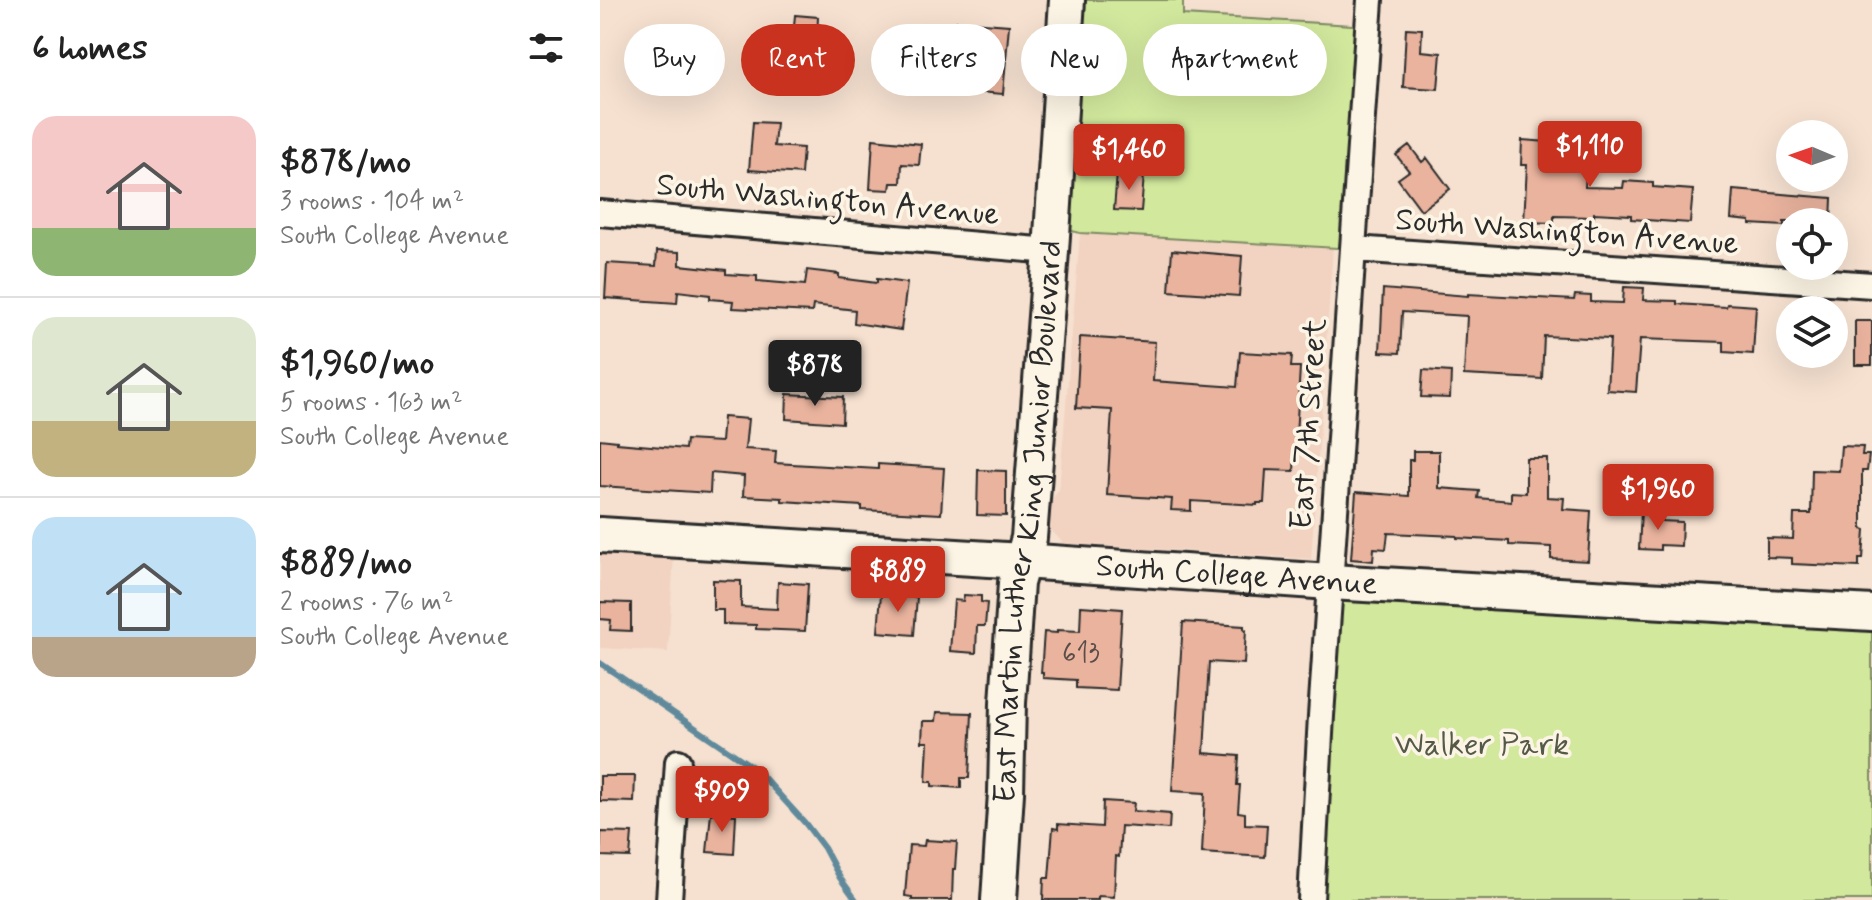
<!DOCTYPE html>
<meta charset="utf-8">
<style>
:root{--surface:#fff;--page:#f2f2f2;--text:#222;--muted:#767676;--line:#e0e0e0;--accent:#c8321e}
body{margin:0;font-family:Mynerve,sans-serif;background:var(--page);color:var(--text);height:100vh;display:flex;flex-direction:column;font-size:30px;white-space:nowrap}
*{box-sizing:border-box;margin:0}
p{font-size:26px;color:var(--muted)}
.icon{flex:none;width:44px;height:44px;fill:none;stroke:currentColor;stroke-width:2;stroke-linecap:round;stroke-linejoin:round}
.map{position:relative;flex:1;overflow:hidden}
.sheet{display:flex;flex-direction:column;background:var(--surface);width:600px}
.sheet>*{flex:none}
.guide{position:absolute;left:24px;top:24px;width:760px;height:72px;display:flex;gap:16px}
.needle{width:52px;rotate:272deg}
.controls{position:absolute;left:1176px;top:120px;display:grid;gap:16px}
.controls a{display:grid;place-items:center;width:72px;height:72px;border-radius:50%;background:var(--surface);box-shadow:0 8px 32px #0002;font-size:40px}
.price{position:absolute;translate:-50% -68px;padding:0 18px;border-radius:8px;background:var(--accent);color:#fff;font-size:26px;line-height:52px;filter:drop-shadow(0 2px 4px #0008)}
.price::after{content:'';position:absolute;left:50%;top:48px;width:24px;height:18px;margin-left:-12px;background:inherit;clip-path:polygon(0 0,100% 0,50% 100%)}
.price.active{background:#222;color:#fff}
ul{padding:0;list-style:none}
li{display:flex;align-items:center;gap:24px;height:200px;padding:0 32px}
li+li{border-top:2px solid var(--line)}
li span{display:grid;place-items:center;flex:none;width:224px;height:160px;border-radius:24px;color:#555}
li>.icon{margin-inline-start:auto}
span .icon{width:96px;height:96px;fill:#fffc;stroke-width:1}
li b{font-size:34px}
h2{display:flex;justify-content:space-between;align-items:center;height:96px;padding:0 32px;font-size:34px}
.pill{padding:0 28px;border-radius:36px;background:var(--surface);box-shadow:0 8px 32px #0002;font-size:28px;line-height:72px}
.pill.active{background:var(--accent);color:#fff}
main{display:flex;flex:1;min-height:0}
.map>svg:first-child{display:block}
</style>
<main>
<section class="sheet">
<h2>6 homes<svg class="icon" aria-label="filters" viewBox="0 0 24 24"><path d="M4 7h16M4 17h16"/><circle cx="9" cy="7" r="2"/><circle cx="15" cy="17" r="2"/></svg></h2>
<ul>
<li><span style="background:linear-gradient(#f6c9c9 70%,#8fb573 0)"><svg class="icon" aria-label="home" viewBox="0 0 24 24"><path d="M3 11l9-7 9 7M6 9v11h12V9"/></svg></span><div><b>$878/mo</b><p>3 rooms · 104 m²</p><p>South College Avenue</p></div></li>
<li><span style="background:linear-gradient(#dfe7d0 65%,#c2b280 0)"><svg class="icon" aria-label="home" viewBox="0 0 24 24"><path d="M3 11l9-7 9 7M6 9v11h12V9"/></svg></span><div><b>$1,960/mo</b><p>5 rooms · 163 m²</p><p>South College Avenue</p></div></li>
<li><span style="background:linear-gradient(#bfe0f5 75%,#b9a48a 0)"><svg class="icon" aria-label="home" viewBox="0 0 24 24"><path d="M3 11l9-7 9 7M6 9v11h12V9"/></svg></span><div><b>$889/mo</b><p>2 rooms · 76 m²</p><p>South College Avenue</p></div></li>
</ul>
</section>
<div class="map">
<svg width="1272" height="900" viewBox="0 0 1272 900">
<rect width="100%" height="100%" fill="#f6e1d0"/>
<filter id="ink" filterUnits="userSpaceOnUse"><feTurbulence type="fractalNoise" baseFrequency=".0125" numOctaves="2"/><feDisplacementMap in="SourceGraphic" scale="16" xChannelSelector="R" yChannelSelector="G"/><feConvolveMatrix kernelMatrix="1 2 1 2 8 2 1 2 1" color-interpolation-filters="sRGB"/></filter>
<g filter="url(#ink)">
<!-- built -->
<path fill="#f2d3c1" d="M480 233 733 248 711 559 463 543 449 528 450 502 459 490Z
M0 535 75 539 68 652 0 648Z"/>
<!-- green -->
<path fill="#d2e89d" stroke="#7e8a64" stroke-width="2" d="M467 0H583V15L769 26 754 249 480 233 452 226Z
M730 582 1272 613V900H711Z"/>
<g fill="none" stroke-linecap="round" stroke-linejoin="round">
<!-- stream -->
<path stroke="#608a9b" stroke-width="6" d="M0 663 157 770 205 823 224 848 240 878 256 900"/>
</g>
<!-- building -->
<path fill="#e9b39e" stroke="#2b2b2b" stroke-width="2" d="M195 15 218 17 217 39 193 37Z
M357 21 409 25 403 94 352 90Z
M806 28 822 29 821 51 841 53 838 89 803 87Z
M153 122 176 123 174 146 203 148 201 174 149 170Z
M273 139 321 144 319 165 302 164 301 183H291L290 190 270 189Z
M922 140 988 145 985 187 1023 188 1024 181 1053 183V187L1093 190 1090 223 1031 219V215L994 213V217L954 216V223L924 222 927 165H921Z
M809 145 822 162 827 158 850 189 821 210 798 179 809 171 796 155Z
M517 173 544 175 541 211 514 210Z
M1133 190 1232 198 1231 222H1184V226L1150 224V221L1131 219Z
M572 250 642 256 639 296 569 291Z
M57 251 80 252V265L126 270V274L157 276V281L205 285 207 270 239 274V278L277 283V279L307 283 301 330 254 323 255 310 213 305 212 312 132 308 133 301 110 299V295L78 291 77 303 5 298 7 263 56 266Z
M1024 287 1044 288 1043 300 1077 301V304L1126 307 1127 304 1156 306 1153 354 1124 352V342L1040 339 1036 392 1007 390 1010 339 944 336 942 379 864 375 867 316 802 312 800 353 780 352 783 289 868 296V294L974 300 975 295 991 296V302L1023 303Z
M1255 321H1272V365H1255Z
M480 337 555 342 553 381 637 387 640 352 692 355 691 367H700L694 471 666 470 664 503H657V505L591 501V511L571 510 572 499 507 495 512 410 476 408Z
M823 370 851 372 850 398 821 397Z
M187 394 243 397 242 423 186 419Z
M123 417 148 419 145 449 176 451 175 463 278 469V464L344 468 341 514 262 510V506L182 501V498L143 496 144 476 111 473 110 493 0 486V439L17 441V443L85 449 86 440 121 442Z
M1241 446 1263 447 1262 455H1269L1267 471H1262V529L1265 530 1263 559H1259V567L1192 564V558L1167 557V538L1193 539 1194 514H1211L1212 470 1239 471Z
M813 451H839V488L879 491 878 498 911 501V492L926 493V458H947V497L964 498 963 509 991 511 988 561 951 559V547L909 545V541L857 538V536L788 533 786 549 774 548 773 561 751 559 756 492 809 496V460H813Z
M378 470 406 471V516L377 515Z
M1041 511 1063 512 1062 521 1082 522 1081 546 1060 545V550L1039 549Z
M113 580 141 581V607L177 609 178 582 208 584 205 631 156 629V625L123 624V610H113Z
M281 594 317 597 314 635 278 632Z
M364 595 381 596V602L387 603 385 626H377L376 653 350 651 354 600 363 601Z
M0 602 31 603V631L10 630 11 620 0 619Z
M481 606 522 609 517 690 476 688V680L443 678V673H441L444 632 457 633V630L480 631Z
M583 622 644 626V629L646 630 644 664 609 662 604 753 639 756 637 785H640L638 812 645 813V824L667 825 665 857 602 853 605 793 572 791Z
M337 712 372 713 369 778H361V788L332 786V782H326L328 742H322L323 721H336Z
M0 776H35L34 802 0 801Z
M503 801 534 803 533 811 570 814 569 829 521 826 519 857 516 856 514 897 498 896V900H443L444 878H449L453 828 458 829V824L502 827Z
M111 813 136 815 134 854 107 852Z
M1 832 32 833 30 857 0 856Z
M325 840 357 842 355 869H353L352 900H312V897L305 896 309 845 324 846Z"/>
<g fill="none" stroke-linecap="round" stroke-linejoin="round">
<!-- street casing -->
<g stroke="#2b2b2b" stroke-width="30">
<path id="street" d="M0 213 451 251
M754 249 1272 285
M69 900 78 762
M711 900 721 716 770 0"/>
</g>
<!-- secondary casing -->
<g stroke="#2b2b2b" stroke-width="40">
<g id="secondary">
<path id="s1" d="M0 535 422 561 730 582 1272 613"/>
<path id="s2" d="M399 900 406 793 408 703 416 583 429 538 451 251 467 0"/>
</g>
</g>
<!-- street -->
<use href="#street" stroke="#fcf5e5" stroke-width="24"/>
<!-- secondary -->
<use href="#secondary" stroke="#fcf5e5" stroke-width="34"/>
</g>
</g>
<g text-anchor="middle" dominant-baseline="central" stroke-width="7" stroke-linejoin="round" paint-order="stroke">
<!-- number labels -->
<g font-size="28" fill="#5a4d48">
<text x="481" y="654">613</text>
</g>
<!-- street labels -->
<g font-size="32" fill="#2b2b2b" stroke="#fcf5e5">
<text transform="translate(228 200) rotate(5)">South Washington Avenue</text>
<text transform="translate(967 232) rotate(4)">South Washington Avenue</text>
<text transform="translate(709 424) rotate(-86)">East 7th Street</text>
<text stroke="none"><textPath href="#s2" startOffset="380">East Martin Luther King Junior Boulevard</textPath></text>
<text stroke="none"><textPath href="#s1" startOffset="638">South College Avenue</textPath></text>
</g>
<!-- park labels -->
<g font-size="32" fill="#555a48" stroke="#fcf5e5">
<text x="882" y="745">Walker Park</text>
</g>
</g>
</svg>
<div class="controls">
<a><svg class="needle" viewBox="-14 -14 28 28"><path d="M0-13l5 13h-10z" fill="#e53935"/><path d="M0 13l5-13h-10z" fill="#767676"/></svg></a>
<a><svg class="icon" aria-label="locate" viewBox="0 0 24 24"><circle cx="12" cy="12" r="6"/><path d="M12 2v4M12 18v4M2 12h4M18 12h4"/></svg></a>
<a><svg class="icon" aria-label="layers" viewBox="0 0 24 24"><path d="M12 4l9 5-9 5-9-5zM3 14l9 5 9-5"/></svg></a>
</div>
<b class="price" style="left:990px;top:189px">$1,110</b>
<b class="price" style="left:529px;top:192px">$1,460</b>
<b class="price active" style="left:215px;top:408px">$878</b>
<b class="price" style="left:1058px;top:532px">$1,960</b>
<b class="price" style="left:298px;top:614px">$889</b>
<b class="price" style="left:122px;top:834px">$909</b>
<div class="guide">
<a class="pill">Buy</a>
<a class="pill active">Rent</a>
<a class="pill">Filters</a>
<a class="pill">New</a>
<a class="pill">Apartment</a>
</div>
</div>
</main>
